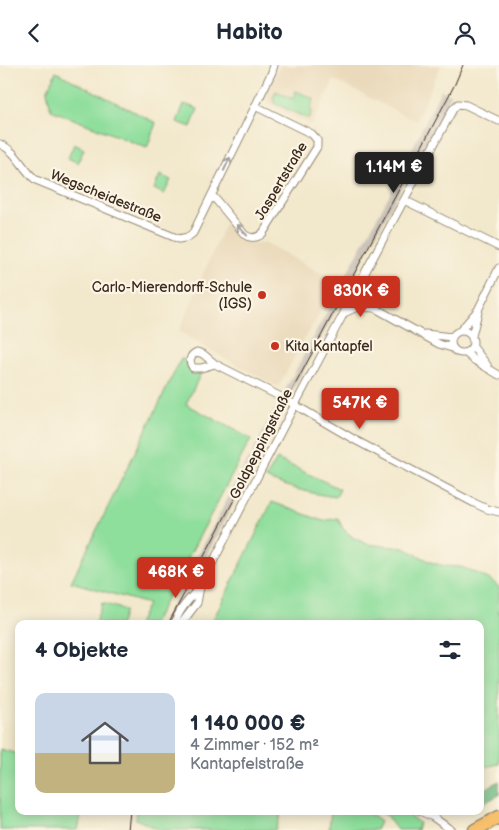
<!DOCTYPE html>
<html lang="de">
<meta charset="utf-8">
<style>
:root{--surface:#fff;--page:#f2f2f3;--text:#1f2937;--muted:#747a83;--accent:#c8321e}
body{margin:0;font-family:"Balsamiq Sans",sans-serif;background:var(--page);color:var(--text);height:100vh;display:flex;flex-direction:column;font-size:19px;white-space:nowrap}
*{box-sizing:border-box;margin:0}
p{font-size:16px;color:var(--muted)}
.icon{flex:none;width:28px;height:28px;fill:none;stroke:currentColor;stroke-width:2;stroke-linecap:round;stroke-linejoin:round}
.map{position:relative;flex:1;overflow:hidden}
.details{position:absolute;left:15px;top:555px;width:469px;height:195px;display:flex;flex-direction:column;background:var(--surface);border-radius:10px;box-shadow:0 2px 12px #0003}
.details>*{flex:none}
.price{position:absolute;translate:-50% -42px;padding:0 11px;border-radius:5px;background:var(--accent);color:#fff;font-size:16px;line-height:32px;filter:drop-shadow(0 1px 2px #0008)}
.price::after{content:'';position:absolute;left:50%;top:30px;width:15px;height:11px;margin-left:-8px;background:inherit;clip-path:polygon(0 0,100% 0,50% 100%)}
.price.active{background:#222;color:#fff}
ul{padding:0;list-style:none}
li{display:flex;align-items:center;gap:15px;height:125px;padding:0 20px}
li span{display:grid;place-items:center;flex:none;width:140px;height:100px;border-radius:10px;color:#555}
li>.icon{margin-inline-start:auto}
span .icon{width:60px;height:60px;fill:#fffc;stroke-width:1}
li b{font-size:21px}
h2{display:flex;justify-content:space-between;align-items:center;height:60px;padding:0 20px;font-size:21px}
header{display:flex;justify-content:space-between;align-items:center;height:65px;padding:0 20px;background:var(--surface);font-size:22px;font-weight:700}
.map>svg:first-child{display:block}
</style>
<header><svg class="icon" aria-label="back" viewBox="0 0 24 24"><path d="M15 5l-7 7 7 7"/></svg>Habito<svg class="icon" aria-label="person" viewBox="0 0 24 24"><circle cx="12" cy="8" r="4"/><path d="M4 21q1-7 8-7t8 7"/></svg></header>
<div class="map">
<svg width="499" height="765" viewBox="0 0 499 765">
<rect width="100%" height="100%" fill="#fcf5e5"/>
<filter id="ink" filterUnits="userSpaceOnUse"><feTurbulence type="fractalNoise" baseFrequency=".02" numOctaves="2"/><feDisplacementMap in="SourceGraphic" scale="10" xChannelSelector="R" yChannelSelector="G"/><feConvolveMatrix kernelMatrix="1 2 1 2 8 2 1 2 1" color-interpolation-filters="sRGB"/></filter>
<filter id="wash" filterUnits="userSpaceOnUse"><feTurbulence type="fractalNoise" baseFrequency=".0096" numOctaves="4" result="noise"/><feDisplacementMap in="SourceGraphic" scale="20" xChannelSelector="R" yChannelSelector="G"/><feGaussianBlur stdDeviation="1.12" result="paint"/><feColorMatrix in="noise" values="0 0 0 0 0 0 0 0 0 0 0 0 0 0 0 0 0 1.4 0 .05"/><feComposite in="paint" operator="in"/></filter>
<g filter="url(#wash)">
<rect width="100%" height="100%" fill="#f2e8cc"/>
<!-- built -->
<path fill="#ead9ba" d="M280 0H441L416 56 334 15 312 60 272 41 267 36 268 27Z
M226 156 239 172 245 177 257 179 264 177 337 217 319 247 320 248 313 260H312L278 322 204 282 179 266Z"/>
<!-- industrial -->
<path fill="#cac3b8" d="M441 25 451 30 352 215 345 212 392 125Z
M343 217 349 220 338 242 291 329H283Z
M275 344 282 347 258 392 252 389Z
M249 393 255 397 171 559H162Z"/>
<!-- green -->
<path fill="#8ede9c" stroke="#64845d" d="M56 7 156 58 147 83 51 45 47 26Z
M276 26 293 34 296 26 314 34 310 44 312 46 309 54 274 38 273 33Z
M184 39 198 44 191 62 177 57Z
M74 79 84 84 78 98 68 93Z
M160 110 171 115 164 129 154 124Z
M181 294 186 295C189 305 191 306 201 308L186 339 251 374 153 559H138L148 539 71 517Z
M277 394 340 424 336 432C313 429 288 423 266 413Z
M272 437 323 456 338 453 343 464 354 473 367 479 404 483 433 498 445 501 461 502 477 508 492 516 499 522V699L480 703V559H211Z
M102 538 125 545 121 559H95Z
M0 684 19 689V746H82L78 765H0Z
M137 746H282L275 765H159L136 754Z
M331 746H366L380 757 376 765H336L329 763Z
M379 746H403L419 758 417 764 418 765H397L386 750Z"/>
<!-- forest -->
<path fill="#72bd84" stroke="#567451" d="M499 716V730L480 740V727Z"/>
</g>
<g filter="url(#ink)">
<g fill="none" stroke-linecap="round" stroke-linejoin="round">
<!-- street casing -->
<g stroke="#968975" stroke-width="9">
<path id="street" d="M0 79C18 87 21 103 36 115L179 174 188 172 193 168 272 7 274 0
M212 130 245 170C251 174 258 173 263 168L317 82V75L312 69 255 41
M404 135 499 182
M354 234 360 217 453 44 458 39 466 40 499 56
M344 248 357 242 375 243
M451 277a11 11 0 1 1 22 0a11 11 0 1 1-22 0Z
M460 266 478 245
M425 269 452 272
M472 271 479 243 499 203
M473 282 487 300
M466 288 474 295 499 310
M215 299 201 303H193C188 296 190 290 197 287L203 289 215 299 283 333 355 375 474 438 487 444 499 447
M175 559C177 546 192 531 200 522L290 349 344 248C351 229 363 228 375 243L439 279 452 283
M181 559 197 538 200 522
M420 746 433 752 451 765"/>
</g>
<!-- highway casing -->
<g stroke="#968975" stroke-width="15">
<path id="highway" d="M475 765 499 752"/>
</g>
<!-- street -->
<use href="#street" stroke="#fff" stroke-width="7"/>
<!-- highway -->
<use href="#highway" stroke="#f7c06c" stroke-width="12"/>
<!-- tram -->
<path stroke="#3b2a1e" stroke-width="1" d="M168 559 455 19 463 0
M128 765 130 746"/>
</g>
<!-- one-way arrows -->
<defs><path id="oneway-shaft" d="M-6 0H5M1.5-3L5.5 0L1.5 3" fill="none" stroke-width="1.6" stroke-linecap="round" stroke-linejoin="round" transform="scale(1.25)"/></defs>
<g stroke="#a79f9a">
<use href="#oneway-shaft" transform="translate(227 99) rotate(-65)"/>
<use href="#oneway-shaft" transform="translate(242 165) rotate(-133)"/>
</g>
</g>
<!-- markers -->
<g fill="#c8321e" stroke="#fcf5e5" stroke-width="2">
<circle cx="262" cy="230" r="5"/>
<circle cx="275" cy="281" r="5"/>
</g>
<g text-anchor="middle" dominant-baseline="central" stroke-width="4.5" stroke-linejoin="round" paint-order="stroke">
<!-- street labels -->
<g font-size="14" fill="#3b2a1e" stroke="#fcf5e5">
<text transform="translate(281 116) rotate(-59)">Jaspertstraße</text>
<text transform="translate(106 131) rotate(22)">Wegscheidestraße</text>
<text transform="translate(261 379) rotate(-63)">Goldpeppingstraße</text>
</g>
<!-- poi labels -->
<g font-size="14" fill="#3b2a1e" stroke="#fcf5e5" text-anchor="end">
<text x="252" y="222">Carlo-Mierendorff-Schule<tspan x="252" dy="16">(IGS)</tspan></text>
<text x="285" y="281" text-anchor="start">Kita Kantapfel</text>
</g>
</g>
</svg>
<b class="price active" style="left:394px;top:129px">1.14M €</b>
<b class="price" style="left:361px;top:253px">830K €</b>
<b class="price" style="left:360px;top:365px">547K €</b>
<b class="price" style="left:176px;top:534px">468K €</b>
<section class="details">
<h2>4 Objekte<svg class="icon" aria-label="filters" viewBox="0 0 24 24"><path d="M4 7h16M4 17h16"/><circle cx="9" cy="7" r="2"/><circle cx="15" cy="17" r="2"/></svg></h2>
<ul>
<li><span style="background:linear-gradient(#c9d6e8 60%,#c2b280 0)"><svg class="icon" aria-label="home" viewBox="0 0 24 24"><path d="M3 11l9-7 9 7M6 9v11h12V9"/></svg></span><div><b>1 140 000 €</b><p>4 Zimmer · 152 m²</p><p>Kantapfelstraße</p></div></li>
</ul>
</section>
</div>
